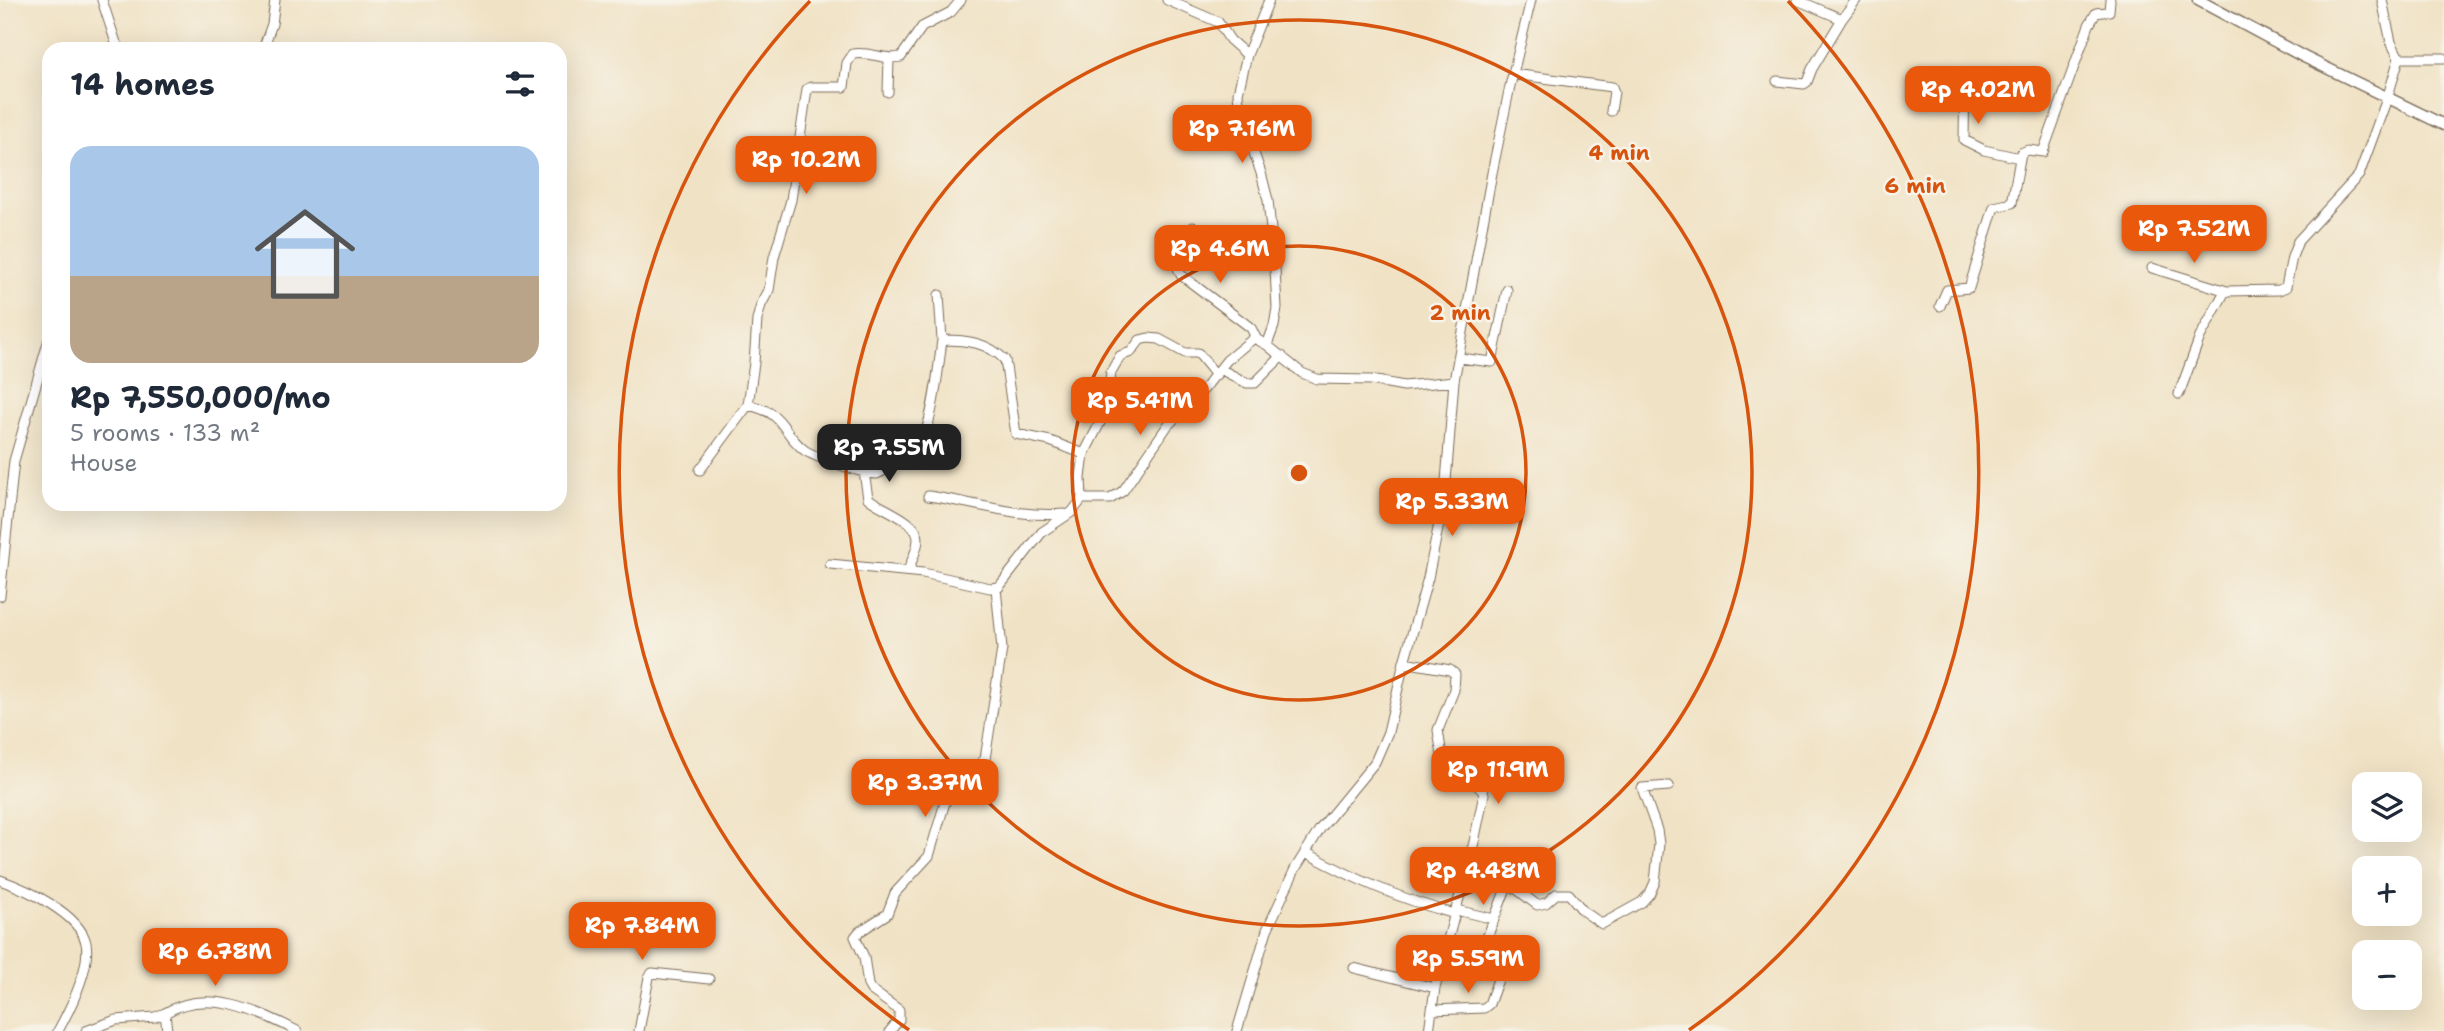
<!DOCTYPE html>
<meta charset="utf-8">
<style>
:root{--surface:#fff;--page:#f2f2f3;--text:#1f2937;--muted:#747a83;--accent:#ea580c}
body{margin:0;font-family:"Shantell Sans",sans-serif;background:var(--page);color:var(--text);height:100vh;display:flex;flex-direction:column;font-size:26px;white-space:nowrap}
*{box-sizing:border-box;margin:0}
p{font-size:23px;color:var(--muted)}
.icon{flex:none;width:38px;height:38px;fill:none;stroke:currentColor;stroke-width:2;stroke-linecap:round;stroke-linejoin:round}
.map{position:relative;flex:1;overflow:hidden}
.panel{position:absolute;left:42px;top:42px;width:525px;height:469px;display:flex;flex-direction:column;background:var(--surface);border-radius:21px;box-shadow:0 7px 28px #0002}
.panel>*{flex:none}
.controls{position:absolute;left:2352px;top:772px;display:grid;gap:14px}
.controls a{display:grid;place-items:center;width:70px;height:70px;border-radius:14px;background:var(--surface);box-shadow:0 7px 28px #0002;font-size:35px}
.price{position:absolute;translate:-50% -60px;padding:0 16px;border-radius:14px;background:var(--accent);color:#fff;font-size:23px;line-height:46px;filter:drop-shadow(0 2px 4px #0008)}
.price::after{content:'';position:absolute;left:50%;top:42px;width:21px;height:16px;margin-left:-10px;background:inherit;clip-path:polygon(0 0,100% 0,50% 100%)}
.price.selected{background:#222;color:#fff}
ul{padding:0;list-style:none}
li{display:grid;align-content:center;gap:14px;height:371px;padding:0 28px}
li span{display:grid;place-items:center;height:217px;border-radius:21px;color:#555}
li>.icon{margin-inline-start:auto}
span .icon{width:126px;height:126px;fill:#fffc;stroke-width:1}
li b{font-size:30px}
h2{display:flex;justify-content:space-between;align-items:center;height:84px;padding:0 28px;font-size:30px}
.map>svg:first-child{display:block}
</style>
<div class="map">
<svg width="2444" height="1031" viewBox="0 0 2444 1031">
<rect width="100%" height="100%" fill="#f7f3e8"/>
<filter id="ink" filterUnits="userSpaceOnUse"><feTurbulence type="fractalNoise" baseFrequency=".0143" numOctaves="2"/><feDisplacementMap in="SourceGraphic" scale="14" xChannelSelector="R" yChannelSelector="G"/><feConvolveMatrix kernelMatrix="1 2 1 2 8 2 1 2 1" color-interpolation-filters="sRGB"/></filter>
<filter id="wash" filterUnits="userSpaceOnUse"><feTurbulence type="fractalNoise" baseFrequency=".00686" numOctaves="4" result="noise"/><feDisplacementMap in="SourceGraphic" scale="28" xChannelSelector="R" yChannelSelector="G"/><feGaussianBlur stdDeviation="1.57" result="paint"/><feColorMatrix in="noise" values="0 0 0 0 0 0 0 0 0 0 0 0 0 0 0 0 0 1.4 0 .05"/><feComposite in="paint" operator="in"/></filter>
<g filter="url(#wash)">
<rect width="100%" height="100%" fill="#f0e2c5"/>
</g>
<g filter="url(#ink)">
<g fill="none" stroke-linecap="round" stroke-linejoin="round">
<!-- minor casing -->
<g stroke="#7a6a58" stroke-width="11">
<path id="minor" d="M102 0 116 43 121 49
M1167 0 1218 22 1230 40 1247 55
M1797 0 1842 19 1856 0
M263 49 272 24 275 0
M2399 58H2444
M1513 74 1612 87 1614 92 1611 111
M1965 74 1964 140 1984 150 2020 158
M1777 81 1804 84 1807 82 1812 69 1842 19
M888 92 889 59
M1193 227C1183 244 1170 256 1181 275L1251 328 1256 338
M2152 268 2227 291
M939 295 942 340C967 340 987 342 1005 360L1016 434 1050 441 1084 454
M1940 306 1947 290 1969 288 1994 207 2012 203 2021 153 2028 150 2043 152 2089 25 2096 13 2109 11 2110 0
M1267 345 1274 326 1277 308 1275 269 1268 200 1261 173 1240 113 1238 93 1247 55 1269 0
M1459 358 1492 362 1507 290
M1220 369 1247 383H1255L1282 356
M2179 394 2200 337 2224 293 2227 291 2279 290 2286 287 2292 257 2298 241 2359 175 2388 96 2399 58 2391 42 2382 0
M748 405C786 413 779 429 803 449 813 457 864 474 877 474 888 469 914 452 921 442 933 423 939 363 942 340
M700 470 748 405 754 363 757 320 761 305 769 290 774 257 791 200 807 89 811 87H844L847 63 853 54C870 51 884 61 901 57L922 27 951 12 961 0
M864 472 868 498C880 509 918 520 918 539 918 549 911 562 908 571
M928 496C974 502 1017 518 1064 514
M1082 499 1081 478 1084 454 1107 409 1111 372 1120 356 1131 352 1140 340 1148 338 1159 339 1185 353H1198L1216 375
M830 564 923 573 990 588 999 587 1042 532 1072 512 1082 499H1110L1123 491 1168 425 1204 389 1227 360 1254 338 1267 345 1302 373 1317 379 1371 380 1404 386 1454 381
M0 596 14 461 49 339
M1404 662 1450 670 1455 674 1454 690 1438 730 1444 769C1455 780 1478 779 1484 794L1474 842 1435 988 1429 1031
M1305 852C1356 880 1398 898 1455 914
M1466 877 1502 878 1537 905 1546 903 1556 894H1569L1583 911 1602 924 1642 902 1650 893 1655 882 1659 844 1657 830 1642 788 1669 786
M0 880C26 889 80 914 86 943 91 968 70 1009 58 1031
M1456 910 1494 919
M1485 943 1508 883
M1354 968 1435 988
M1432 1010 1484 1008 1489 1004 1500 974
M86 1031 116 1020 155 1017 165 1013
M167 1031 165 1013C206 987 259 1011 297 1031
M639 1031 649 977 652 973 709 979
M890 1031 899 1020V1010L871 990 868 985 864 957 855 937 859 932 887 914 895 893 929 856 949 789C957 774 974 772 985 759L1002 649 996 588
M1237 1031 1267 930 1295 869 1320 829 1375 762 1388 732 1404 662 1428 578 1445 494 1454 381 1492 173 1510 86 1531 0"/>
</g>
<!-- tertiary casing -->
<g stroke="#7a6a58" stroke-width="13">
<path id="tertiary" d="M2198 0 2304 57 2444 125"/>
</g>
<!-- minor -->
<use href="#minor" stroke="#fff" stroke-width="9"/>
<!-- tertiary -->
<use href="#tertiary" stroke="#fff" stroke-width="10"/>
</g>
</g>
<!-- distance rings -->
<g fill="none" stroke="#d7540e" stroke-width="3.5">
<circle cx="1299" cy="473" r="227"/>
<circle cx="1299" cy="473" r="453"/>
<path d="M909 1030A680 680 0 0 1 810 1M1788 1A680 680 0 0 1 1689 1030"/>
</g>
<circle cx="1299" cy="473" r="10" fill="#d7540e" stroke="#f7f3e8" stroke-width="3.5"/>
<g font-size="21" text-anchor="middle" font-weight="bold" fill="#d7540e" stroke="#f7f3e8" stroke-width="5" stroke-linejoin="round" paint-order="stroke">
<text x="1619" y="160">4 min</text>
<text x="1915" y="193">6 min</text>
<text x="1460" y="320">2 min</text>
</g>
</svg>
<div class="controls">
<a><svg class="icon" aria-label="layers" viewBox="0 0 24 24"><path d="M12 4l9 5-9 5-9-5zM3 14l9 5 9-5"/></svg></a>
<a>+</a>
<a>−</a>
</div>
<b class="price" style="left:1978px;top:126px">Rp 4.02M</b>
<b class="price" style="left:1242px;top:165px">Rp 7.16M</b>
<b class="price" style="left:806px;top:196px">Rp 10.2M</b>
<b class="price" style="left:2194px;top:265px">Rp 7.52M</b>
<b class="price" style="left:1220px;top:285px">Rp 4.6M</b>
<b class="price" style="left:1140px;top:437px">Rp 5.41M</b>
<b class="price selected" style="left:889px;top:484px">Rp 7.55M</b>
<b class="price" style="left:1452px;top:538px">Rp 5.33M</b>
<b class="price" style="left:1498px;top:806px">Rp 11.9M</b>
<b class="price" style="left:925px;top:819px">Rp 3.37M</b>
<b class="price" style="left:1483px;top:907px">Rp 4.48M</b>
<b class="price" style="left:642px;top:962px">Rp 7.84M</b>
<b class="price" style="left:215px;top:988px">Rp 6.78M</b>
<b class="price" style="left:1468px;top:995px">Rp 5.59M</b>
<section class="panel">
<h2>14 homes<svg class="icon" aria-label="filters" viewBox="0 0 24 24"><path d="M4 7h16M4 17h16"/><circle cx="9" cy="7" r="2"/><circle cx="15" cy="17" r="2"/></svg></h2>
<ul>
<li><span style="background:linear-gradient(#a9c7e8 60%,#b9a48a 0)"><svg class="icon" aria-label="home" viewBox="0 0 24 24"><path d="M3 11l9-7 9 7M6 9v11h12V9"/></svg></span><div><b>Rp 7,550,000/mo</b><p>5 rooms · 133 m²</p><p>House</p></div></li>
</ul>
</section>
</div>
